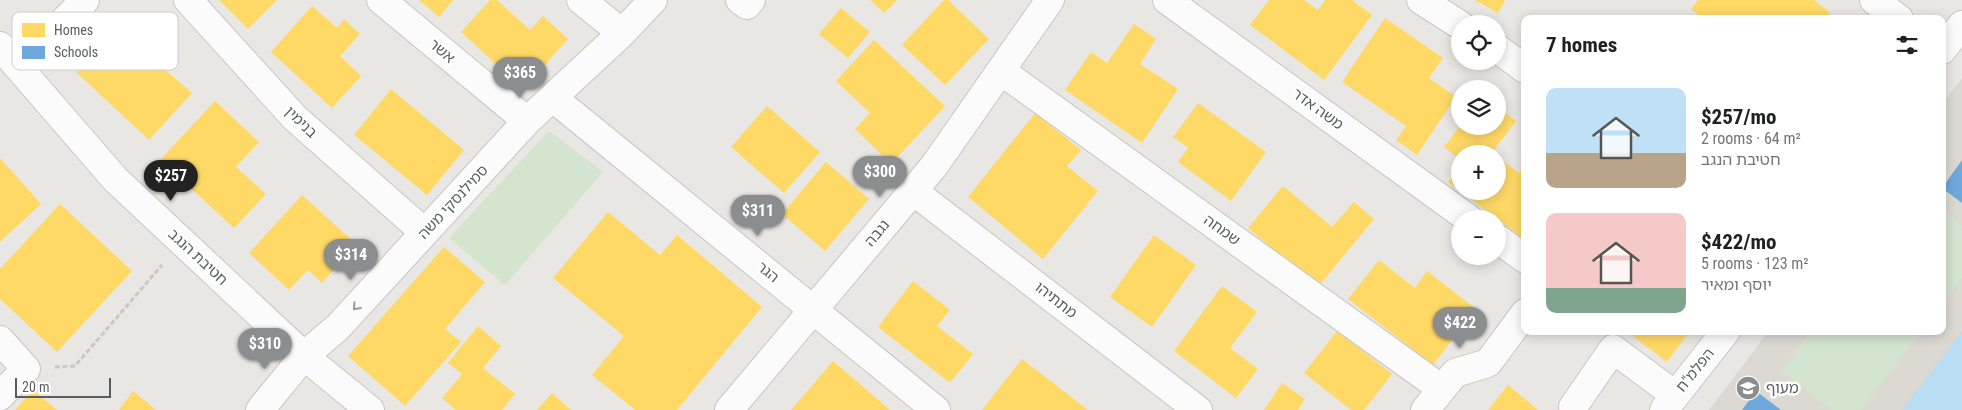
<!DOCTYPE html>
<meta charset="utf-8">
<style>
:root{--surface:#fff;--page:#f6f6f6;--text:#202124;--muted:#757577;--accent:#8b8d8e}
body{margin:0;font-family:"Roboto Condensed","Noto Sans Hebrew",sans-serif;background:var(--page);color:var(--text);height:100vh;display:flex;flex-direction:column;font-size:19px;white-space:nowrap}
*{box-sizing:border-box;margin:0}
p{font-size:16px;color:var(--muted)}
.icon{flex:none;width:28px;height:28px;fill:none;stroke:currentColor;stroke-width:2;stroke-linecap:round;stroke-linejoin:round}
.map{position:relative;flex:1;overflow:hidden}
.details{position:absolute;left:1521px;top:15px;width:425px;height:320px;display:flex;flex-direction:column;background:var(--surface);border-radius:10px;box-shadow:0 2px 12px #0003}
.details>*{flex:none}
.controls{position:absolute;left:1451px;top:15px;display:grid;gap:10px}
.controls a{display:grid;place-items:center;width:55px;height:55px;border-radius:50%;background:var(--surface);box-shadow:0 2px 12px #0003;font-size:25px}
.scale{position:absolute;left:15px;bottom:12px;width:96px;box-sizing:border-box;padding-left:5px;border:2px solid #595d61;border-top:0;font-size:14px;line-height:18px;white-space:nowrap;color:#595d61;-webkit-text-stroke:4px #fff;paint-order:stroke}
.price{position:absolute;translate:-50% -42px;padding:0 11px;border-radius:18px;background:var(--accent);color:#fff;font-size:16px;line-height:32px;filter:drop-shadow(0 1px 2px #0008)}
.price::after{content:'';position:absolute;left:50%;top:30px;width:15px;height:11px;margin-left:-8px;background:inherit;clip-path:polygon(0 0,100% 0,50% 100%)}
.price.active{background:#222;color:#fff}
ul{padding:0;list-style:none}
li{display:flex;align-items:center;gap:15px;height:125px;padding:0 25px}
li span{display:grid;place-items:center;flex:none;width:140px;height:100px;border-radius:10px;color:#555}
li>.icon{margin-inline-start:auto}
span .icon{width:60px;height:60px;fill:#fffc;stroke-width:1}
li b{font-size:21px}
h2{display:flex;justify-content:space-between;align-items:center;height:60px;padding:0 25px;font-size:21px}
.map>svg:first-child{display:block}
</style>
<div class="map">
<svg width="1962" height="410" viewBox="0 0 1962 410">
<rect width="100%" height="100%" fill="#e9e7e3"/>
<!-- education -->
<path fill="#dcd9d3" d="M1962 78V410H1709L1769 331H1942L1943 103Z"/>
<!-- green -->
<path fill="#d3e4cf" d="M549 131 603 172 505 285 449 238Z
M1943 210 1962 226V278L1943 304Z
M1812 331H1921L1861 410H1832L1781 371Z"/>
<!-- water -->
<path fill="#b9ddf2" d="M1962 331V410H1902Z"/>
<!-- homes -->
<path fill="#ffd966" d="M219 0H277L248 29Z
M419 0H453L439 17Z
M490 0H497L530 30 543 16 568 39 523 89 461 32Z
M870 0H897L884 13Z
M944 0H948L989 39 945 85 902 45Z
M1269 0H1304L1318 10 1325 0H1352L1372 15 1324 80 1250 25Z
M1475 0H1505L1498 13Z
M1698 0H1814L1830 13 1825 19H1704L1691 9Z
M312 6 337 28 344 19 360 34 340 56 361 76 332 108 271 52Z
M841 8 870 32 848 58 819 34Z
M134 12 177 51 162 67 192 93 149 140 77 73Z
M1385 18 1443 58 1429 78 1456 97 1417 155 1396 140 1406 126 1342 82Z
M1134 24 1156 39 1140 64 1178 89 1142 143 1065 90 1091 52 1107 63Z
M874 40 945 106 891 164 855 129 870 113 836 81Z
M391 89 464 150 427 195 354 135Z
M215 101 259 142 236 167 266 194 234 228 160 160Z
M1198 103 1266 152 1231 201 1178 162 1188 148 1173 137Z
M767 106 820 152 784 193 731 147Z
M1498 107 1516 121 1491 154H1460V159L1444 147 1460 126H1498Z
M1035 113 1081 150 1067 166 1098 191 1043 259 968 197Z
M1498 157 1519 173 1525 165V240L1460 191H1498Z
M0 158 41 204 0 242Z
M826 162 869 199 825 251 782 214Z
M1460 166V191L1448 182Z
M1283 186 1332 227 1354 202 1374 219 1318 287 1248 228Z
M302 195 357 245 322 283 308 270 289 290 249 253Z
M60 204 132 271 57 352 0 299V269Z
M608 212 660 255 677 235 762 307 677 410H635L592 375 624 336 553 278Z
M1154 235 1196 265 1152 327 1110 297Z
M444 247 485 282 445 329 461 342 405 406 348 356Z
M1379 260 1415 288 1427 271 1476 309 1433 365 1348 299Z
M913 281 950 310 937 326 973 354 950 383 878 327Z
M1222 286 1257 312 1230 348 1258 369 1236 398 1174 351Z
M478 326 501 346 483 368 515 394 502 410H456L442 398 462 374 448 363Z
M1337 331 1392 374 1364 410H1351L1304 373Z
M1626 331H1690L1667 362Z
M1022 359 1088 410H982Z
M833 361 890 410H791Z
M1282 383 1305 399 1298 410H1264Z
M1508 385 1538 410H1488Z
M33 390 57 410H15Z
M133 391 156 410H119Z
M552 393 571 410H537Z"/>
<!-- schools -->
<path fill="#6fa8dc" d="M1962 160V203L1942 188Z
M1756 391 1781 410H1742Z"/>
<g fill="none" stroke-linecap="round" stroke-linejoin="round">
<!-- minor casing -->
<g stroke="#c5c6c5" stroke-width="30">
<path id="minor" d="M188 0 295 118 424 232
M381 0 527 121
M581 0 622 33
M740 0 747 5 751 0
M1167 0 1469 219
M1421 0 1460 25
M1874 0 1899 19
M0 46 115 179 304 356 370 410
M1498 49 1525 69
M1942 50 1962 25
M18 67 85 0
M1001 71 1442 389
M553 98 936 410
M913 191 1198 410
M1498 239 1525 259
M0 340 26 369 0 396
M1573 407 1613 349 1675 395
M260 410 304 356 338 327 527 121 622 33 653 0
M729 410 934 166 1050 0
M1425 410 1455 373 1488 363 1525 313
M1664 410 1726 331"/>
</g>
<!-- path -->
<path stroke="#c5c9c7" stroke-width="3" stroke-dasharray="5 2.5" stroke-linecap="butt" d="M55 367 75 366 162 265"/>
<!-- minor -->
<use href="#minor" stroke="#fcfbfb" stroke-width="28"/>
</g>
<!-- one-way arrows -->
<defs><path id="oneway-chevron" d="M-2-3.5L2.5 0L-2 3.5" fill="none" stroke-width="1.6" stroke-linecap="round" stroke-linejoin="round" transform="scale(1.25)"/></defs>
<use stroke="#9a9c9f" href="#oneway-chevron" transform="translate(356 307) rotate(132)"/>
<!-- icons -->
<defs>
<g id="university-disc" transform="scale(1.25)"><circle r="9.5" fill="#8b8d8e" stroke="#fff"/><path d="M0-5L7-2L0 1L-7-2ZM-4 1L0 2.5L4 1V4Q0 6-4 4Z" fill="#fff"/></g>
</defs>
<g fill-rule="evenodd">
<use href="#university-disc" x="1748" y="388"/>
</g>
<g text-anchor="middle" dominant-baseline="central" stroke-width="5" stroke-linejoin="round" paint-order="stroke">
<!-- street labels -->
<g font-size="15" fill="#595d61" stroke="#fff">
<text transform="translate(442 51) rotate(40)">אשר</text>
<text transform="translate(1318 109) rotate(36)">משה אדר</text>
<text transform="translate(301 122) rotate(44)">בנימין</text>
<text transform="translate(453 202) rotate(-47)">סמילנסקי משה</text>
<text transform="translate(1222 230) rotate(36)">שמחה</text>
<text transform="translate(877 233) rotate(-50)">נגבה</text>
<text transform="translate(198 257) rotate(43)">חטיבת הנגב</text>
<text transform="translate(768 272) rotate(39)">הגר</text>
<text transform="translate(1056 300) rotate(38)">מתתיהו</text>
<text transform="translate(1695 370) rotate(-51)">הפלמ"ח</text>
</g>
<!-- poi labels -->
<g font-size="15" fill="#595d61" stroke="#fff" text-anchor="start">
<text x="1766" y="388">מעוף</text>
</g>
</g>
<!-- legend -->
<rect x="12" y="12" width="166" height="58" rx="8" fill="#fff" stroke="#cdced0" stroke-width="1"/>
<rect x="22" y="23" width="23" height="14" fill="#ffd966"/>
<rect x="22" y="46" width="23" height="13" fill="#6fa8dc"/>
<g font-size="14" fill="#595d61">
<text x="54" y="35">Homes</text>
<text x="54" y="57">Schools</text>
</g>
</svg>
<div class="controls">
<a><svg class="icon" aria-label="locate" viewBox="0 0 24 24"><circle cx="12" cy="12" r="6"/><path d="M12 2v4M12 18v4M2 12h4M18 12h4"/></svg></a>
<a><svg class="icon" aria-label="layers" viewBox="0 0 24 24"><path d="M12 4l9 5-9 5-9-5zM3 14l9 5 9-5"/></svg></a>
<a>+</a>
<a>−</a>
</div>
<div class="scale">20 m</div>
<b class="price" style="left:520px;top:99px">$365</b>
<b class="price" style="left:880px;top:198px">$300</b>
<b class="price active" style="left:171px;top:202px">$257</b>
<b class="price" style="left:758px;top:237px">$311</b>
<b class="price" style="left:351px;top:281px">$314</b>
<b class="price" style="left:1460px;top:349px">$422</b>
<b class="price" style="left:265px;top:370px">$310</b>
<section class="details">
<h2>7 homes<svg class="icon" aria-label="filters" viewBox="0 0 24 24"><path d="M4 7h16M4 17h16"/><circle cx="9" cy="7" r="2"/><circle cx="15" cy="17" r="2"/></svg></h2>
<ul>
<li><span style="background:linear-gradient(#bfe0f5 65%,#b9a48a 0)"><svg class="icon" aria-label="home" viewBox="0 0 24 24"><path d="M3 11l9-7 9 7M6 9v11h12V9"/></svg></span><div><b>$257/mo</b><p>2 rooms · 64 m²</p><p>חטיבת הנגב</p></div></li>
<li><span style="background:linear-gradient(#f6c9c9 75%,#7fa58c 0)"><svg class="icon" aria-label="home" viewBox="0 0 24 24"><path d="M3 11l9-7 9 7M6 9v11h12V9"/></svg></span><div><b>$422/mo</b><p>5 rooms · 123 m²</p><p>יוסף ומאיר</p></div></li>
</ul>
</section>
</div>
